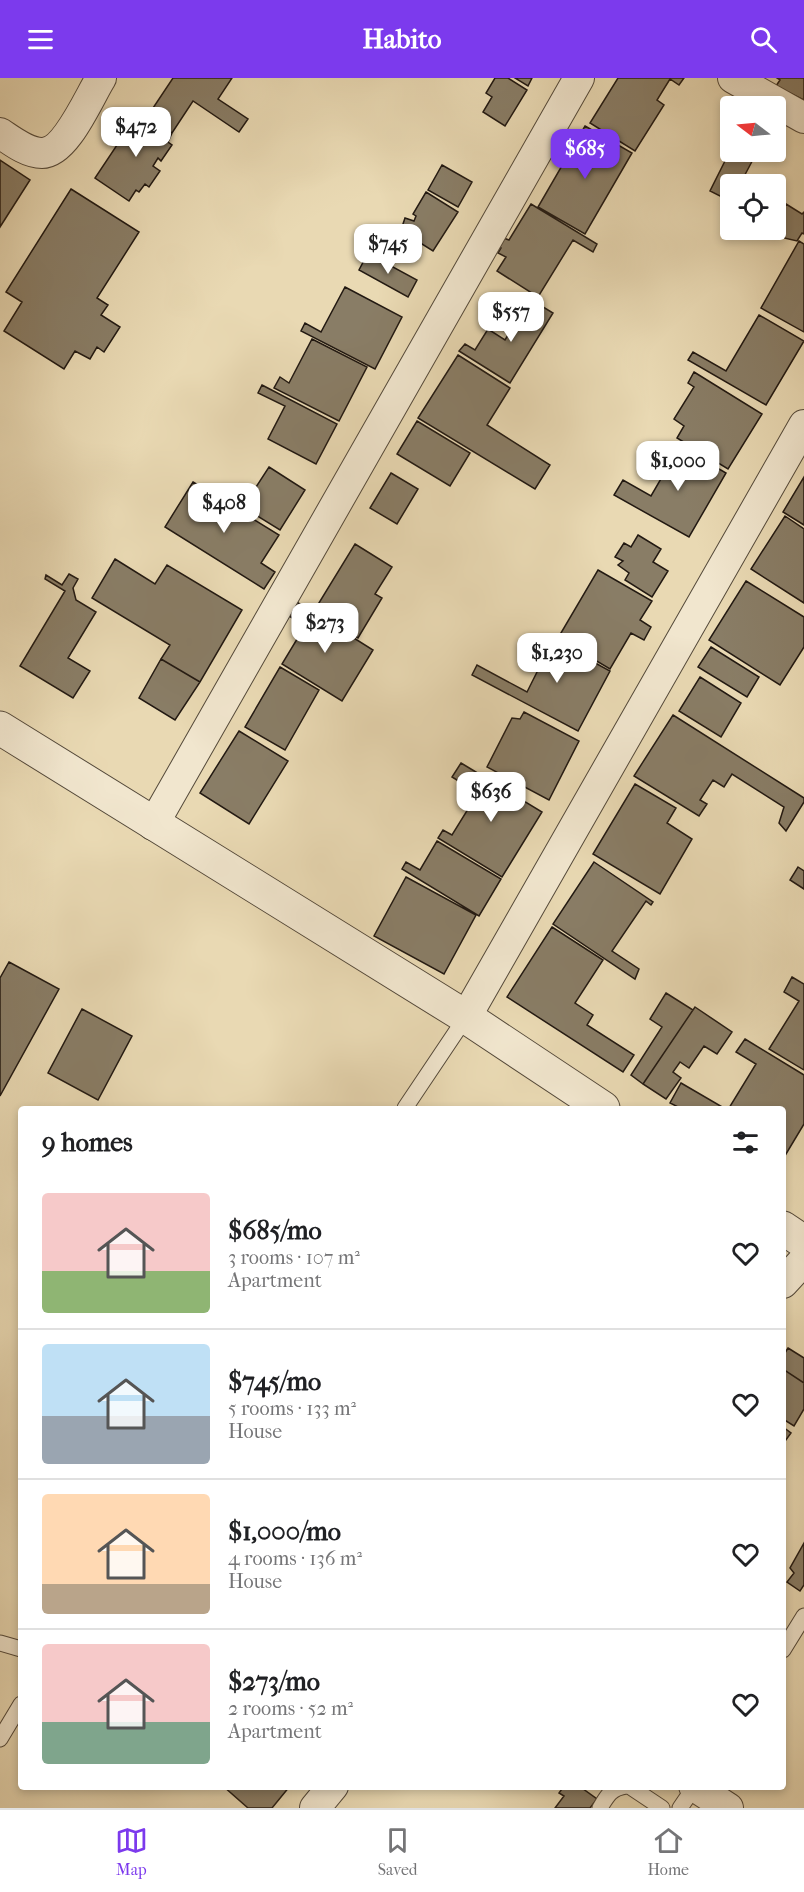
<!DOCTYPE html>
<meta charset="utf-8">
<style>
:root{--surface:#fff;--page:#f6f6f6;--text:#202124;--muted:#757577;--line:#e0e0e0;--accent:#7c3aed}
body{margin:0;font-family:"IM FELL French Canon",serif;background:var(--page);color:var(--text);height:100vh;display:flex;flex-direction:column;font-size:22px;white-space:nowrap}
*{box-sizing:border-box;margin:0}
p{font-size:20px;color:var(--muted)}
.icon{flex:none;width:33px;height:33px;fill:none;stroke:currentColor;stroke-width:2;stroke-linecap:round;stroke-linejoin:round}
.map{position:relative;flex:1;overflow:hidden}
.sheet{position:absolute;left:18px;top:1028px;width:768px;height:684px;display:flex;flex-direction:column;background:var(--surface);border-radius:6px;box-shadow:0 3px 9px #0003}
.sheet>*{flex:none}
.needle{width:39px;rotate:286deg}
.buttons{position:absolute;left:720px;top:18px;display:grid;gap:12px}
.buttons a{display:grid;place-items:center;width:66px;height:66px;border-radius:6px;background:var(--surface);box-shadow:0 3px 9px #0003;font-size:30px}
.price{position:absolute;translate:-50% -51px;padding:0 14px;border-radius:12px;background:#fff;color:#222;font-size:20px;line-height:39px;filter:drop-shadow(0 2px 3px #0008)}
.price::after{content:'';position:absolute;left:50%;top:36px;width:18px;height:14px;margin-left:-9px;background:inherit;clip-path:polygon(0 0,100% 0,50% 100%)}
.price.active{background:var(--accent);color:#fff}
ul{padding:0;list-style:none}
li{display:flex;align-items:center;gap:18px;height:150px;padding:0 24px}
li+li{border-top:2px solid var(--line)}
li span{display:grid;place-items:center;flex:none;width:168px;height:120px;border-radius:6px;color:#555}
li>.icon{margin-inline-start:auto}
span .icon{width:72px;height:72px;fill:#fffc;stroke-width:1}
li b{font-size:26px}
h2{display:flex;justify-content:space-between;align-items:center;height:72px;padding:0 24px;font-size:26px}
header{display:flex;justify-content:space-between;align-items:center;height:78px;padding:0 24px;background:var(--accent);color:#fff;font-size:27px;font-weight:800}
.tab-bar{display:flex;justify-content:space-around;align-items:center;height:84px;border-top:2px solid var(--line);background:var(--surface);font-size:16px;color:var(--muted)}
.tab-bar a{display:grid;justify-items:center;gap:3px}
.tab-bar .active{color:var(--accent)}
.map>svg:first-child{display:block}
</style>
<header><svg class="icon" aria-label="menu" viewBox="0 0 24 24"><path d="M4 6h16M4 12h16M4 18h16"/></svg>Habito<svg class="icon" aria-label="search" viewBox="0 0 24 24"><circle cx="10" cy="10" r="6"/><path d="M15 15l6 6"/></svg></header>
<div class="map">
<svg width="804" height="1730" viewBox="0 0 804 1730">
<rect width="100%" height="100%" fill="#e9d9b3"/>
<filter id="stains"><feTurbulence type="fractalNoise" baseFrequency=".00333" numOctaves="4"/><feColorMatrix values="0 0 0 0 .2 0 0 0 0 .09 0 0 0 0 .02 0 0 0 .5 -.17"/></filter>
<radialGradient id="worn" r=".72"><stop offset=".6" stop-color="#630" stop-opacity="0"/><stop offset="1" stop-color="#630" stop-opacity=".3"/></radialGradient>
<!-- building -->
<path fill="#897d66" stroke="#221912" stroke-width="1.5" d="M173 0H232L218 21 248 41 239 54 193 23 172 55 147 39Z
M495 0H508L527 12 505 48 483 34 492 19 486 15Z
M515 0H532L528 8Z
M618 0H684L679 7 670 1 657 22 664 27 635 73 590 45Z
M777 0H804V22L776 8 780 2Z
M139 34 172 55 168 64 172 67 161 83 158 80 153 88 160 93 149 109 145 106 139 114 136 112 129 123 95 100Z
M585 48 632 75 585 156 538 129Z
M730 73 757 74 740 106H730V123L710 113Z
M0 82 30 102 0 149Z
M442 87 472 104 458 129 428 112Z
M71 111 139 154 97 220 108 227 101 237 120 249 104 274 97 269 90 281 75 273 64 291 4 253 22 224 6 214Z
M426 114 458 134 433 173 406 156 410 150 403 146 405 140 414 143 416 138 413 136Z
M531 126 597 166 593 174 573 162 538 219 497 193 506 179 498 175 501 170 494 165 498 158 509 162Z
M786 126 802 136 804 134V156L802 155 797 163 780 159 783 144 779 137Z
M799 163 804 166V254L761 230Z
M369 173V176L417 202 408 219 359 192Z
M345 209 402 239 375 291 301 253 305 245 321 254Z
M530 221 553 235 510 305 459 273 465 266 475 272 488 251 505 262Z
M759 237 804 263 766 327 688 282 693 274 726 293Z
M312 261 367 289 339 343 274 310 280 299 289 305Z
M458 277 510 310 487 347 550 387 535 411 418 340Z
M694 294 762 336 728 391 677 360 684 348 674 341 694 309 688 305Z
M262 307 337 346 316 386 268 361 285 328 258 315Z
M417 343 470 375 450 408 397 376Z
M680 368 726 395 689 459 614 417 623 402 651 418Z
M269 389 305 412 280 452 243 429Z
M391 395 418 411 397 446 370 430Z
M804 399V447L783 434Z
M193 404 279 457 261 485 275 494 264 511 165 449Z
M785 438 804 451V525L751 491Z
M638 457 661 471 653 484 668 493 652 519 625 502 629 495 618 487 623 483 615 479 624 465 631 469Z
M355 466 392 489 375 516 382 520 358 560 314 533Z
M115 481 155 506 167 487 242 532 200 604 161 581 170 567 92 520Z
M598 492 652 523 640 542 651 549 644 562 631 555 610 591 558 560Z
M69 496 78 501 73 510 76 522 96 534 68 580 90 593 73 620 20 588 65 513 45 501 46 497 62 507Z
M746 503 804 539V569L780 607 709 562Z
M295 523 373 572 342 623 282 586 305 548 286 536Z
M553 562 610 593 578 653 472 597 477 587 527 614 541 586 530 580 538 565 546 570Z
M711 569 759 599 747 619 698 589Z
M161 581 200 604 175 642 139 620Z
M280 589 319 612 285 672 245 649Z
M700 599 741 625 721 659 679 633Z
M524 634 579 663 549 722 487 689 512 640 520 641Z
M673 637 804 720V724L786 753 779 745 784 729 732 696 724 709 713 702 700 722 707 726 699 738 634 698Z
M239 653 288 683 249 746 200 715Z
M461 685 542 734 502 799 438 760 443 752 452 757 478 715 452 699Z
M635 706 676 730 667 745 692 761 660 816 593 776Z
M437 763 501 801 479 838 402 791 406 784 420 792Z
M594 784 653 824 651 827 646 823 612 873 639 891 635 901 553 846Z
M798 789 804 793V811L790 802Z
M406 799 476 837 444 896 374 858Z
M552 849 603 882 575 925 593 937 587 947 634 977 623 994 507 919Z
M9 884 59 911 0 1018V900Z
M792 899 804 906V992L769 971 799 923 784 914Z
M666 915 693 932 643 1006 631 997 662 949 650 941Z
M695 929 732 954 717 976 704 968 689 990 680 984 673 994 681 1000 666 1021 643 1006Z
M82 931 132 958 98 1022 48 995Z
M745 961 804 997V1046L783 1081V1030H729L756 986 736 974Z
M681 1005 724 1030H680L670 1025Z
M788 1270 804 1280V1305L783 1291V1278Z
M783 1291 804 1305V1331L794 1348 783 1341Z
M783 1349 791 1355 783 1366Z
M804 1465V1507L800 1513 787 1504 794 1495 790 1490Z
M223 1708H290L272 1730H248Z
M564 1708H579L597 1721 590 1730H555L564 1718 559 1715Z"/>
<g fill="none" stroke-linecap="round" stroke-linejoin="round">
<!-- service casing -->
<g stroke="#54493a" stroke-width="17">
<path id="service" d="M405 1030 466 939
M0 1565 21 1571
M783 1572 804 1538
M0 1661 21 1626
M629 1708 662 1730
M600 1730C607 1718 611 1710 626 1708
M680 1730 695 1708"/>
</g>
<!-- minor casing -->
<g stroke="#54493a" stroke-width="32">
<path id="minor" d="M733 0 804 40
M0 55C12 63 27 75 42 75 66 75 89 19 101 0
M153 747 579 0
M466 939 804 347
M783 1205 804 1182
M694 1708 728 1730
M315 1730 333 1708"/>
</g>
<!-- tertiary casing -->
<g stroke="#54493a" stroke-width="35">
<path id="tertiary" d="M0 650 466 939 603 1030
M783 1150 804 1164"/>
</g>
<!-- service -->
<use href="#service" stroke="#f1e6ce" stroke-width="15"/>
<!-- minor -->
<use href="#minor" stroke="#f1e6ce" stroke-width="30"/>
<!-- tertiary -->
<use href="#tertiary" stroke="#f1e6ce" stroke-width="33"/>
</g>
<rect width="100%" height="100%" filter="url(#stains)"/>
<rect width="100%" height="100%" fill="url(#worn)"/>
</svg>
<div class="buttons">
<a><svg class="needle" viewBox="-14 -14 28 28"><path d="M0-13l5 13h-10z" fill="#e53935"/><path d="M0 13l5-13h-10z" fill="#757577"/></svg></a>
<a><svg class="icon" aria-label="locate" viewBox="0 0 24 24"><circle cx="12" cy="12" r="6"/><path d="M12 2v4M12 18v4M2 12h4M18 12h4"/></svg></a>
</div>
<b class="price" style="left:136px;top:80px">$472</b>
<b class="price active" style="left:585px;top:102px">$685</b>
<b class="price" style="left:388px;top:197px">$745</b>
<b class="price" style="left:511px;top:265px">$557</b>
<b class="price" style="left:678px;top:414px">$1,000</b>
<b class="price" style="left:224px;top:456px">$408</b>
<b class="price" style="left:325px;top:576px">$273</b>
<b class="price" style="left:557px;top:606px">$1,230</b>
<b class="price" style="left:491px;top:745px">$636</b>
<section class="sheet">
<h2>9 homes<svg class="icon" aria-label="filters" viewBox="0 0 24 24"><path d="M4 7h16M4 17h16"/><circle cx="9" cy="7" r="2"/><circle cx="15" cy="17" r="2"/></svg></h2>
<ul>
<li><span style="background:linear-gradient(#f6c9c9 65%,#8fb573 0)"><svg class="icon" aria-label="home" viewBox="0 0 24 24"><path d="M3 11l9-7 9 7M6 9v11h12V9"/></svg></span><div><b>$685/mo</b><p>3 rooms · 107 m²</p><p>Apartment</p></div><svg class="icon" aria-label="heart" viewBox="0 0 24 24"><path d="M12 20l-8-8c-3-5 5-10 8-4 3-6 11-1 8 4z"/></svg></li>
<li><span style="background:linear-gradient(#bfe0f5 60%,#9aa5b1 0)"><svg class="icon" aria-label="home" viewBox="0 0 24 24"><path d="M3 11l9-7 9 7M6 9v11h12V9"/></svg></span><div><b>$745/mo</b><p>5 rooms · 133 m²</p><p>House</p></div><svg class="icon" aria-label="heart" viewBox="0 0 24 24"><path d="M12 20l-8-8c-3-5 5-10 8-4 3-6 11-1 8 4z"/></svg></li>
<li><span style="background:linear-gradient(#ffd9b3 75%,#b9a48a 0)"><svg class="icon" aria-label="home" viewBox="0 0 24 24"><path d="M3 11l9-7 9 7M6 9v11h12V9"/></svg></span><div><b>$1,000/mo</b><p>4 rooms · 136 m²</p><p>House</p></div><svg class="icon" aria-label="heart" viewBox="0 0 24 24"><path d="M12 20l-8-8c-3-5 5-10 8-4 3-6 11-1 8 4z"/></svg></li>
<li><span style="background:linear-gradient(#f6c9c9 65%,#7fa58c 0)"><svg class="icon" aria-label="home" viewBox="0 0 24 24"><path d="M3 11l9-7 9 7M6 9v11h12V9"/></svg></span><div><b>$273/mo</b><p>2 rooms · 52 m²</p><p>Apartment</p></div><svg class="icon" aria-label="heart" viewBox="0 0 24 24"><path d="M12 20l-8-8c-3-5 5-10 8-4 3-6 11-1 8 4z"/></svg></li>
</ul>
</section>
</div>
<nav class="tab-bar">
<a class="active"><svg class="icon" aria-label="map" viewBox="0 0 24 24"><path d="M3 6l6-2 6 2 6-2v14l-6 2-6-2-6 2zM9 4v14M15 6v14"/></svg>Map</a>
<a><svg class="icon" aria-label="saved" viewBox="0 0 24 24"><path d="M7 4h10v16l-5-4-5 4z"/></svg>Saved</a>
<a><svg class="icon" aria-label="home" viewBox="0 0 24 24"><path d="M3 11l9-7 9 7M6 9v11h12V9"/></svg>Home</a>
</nav>
